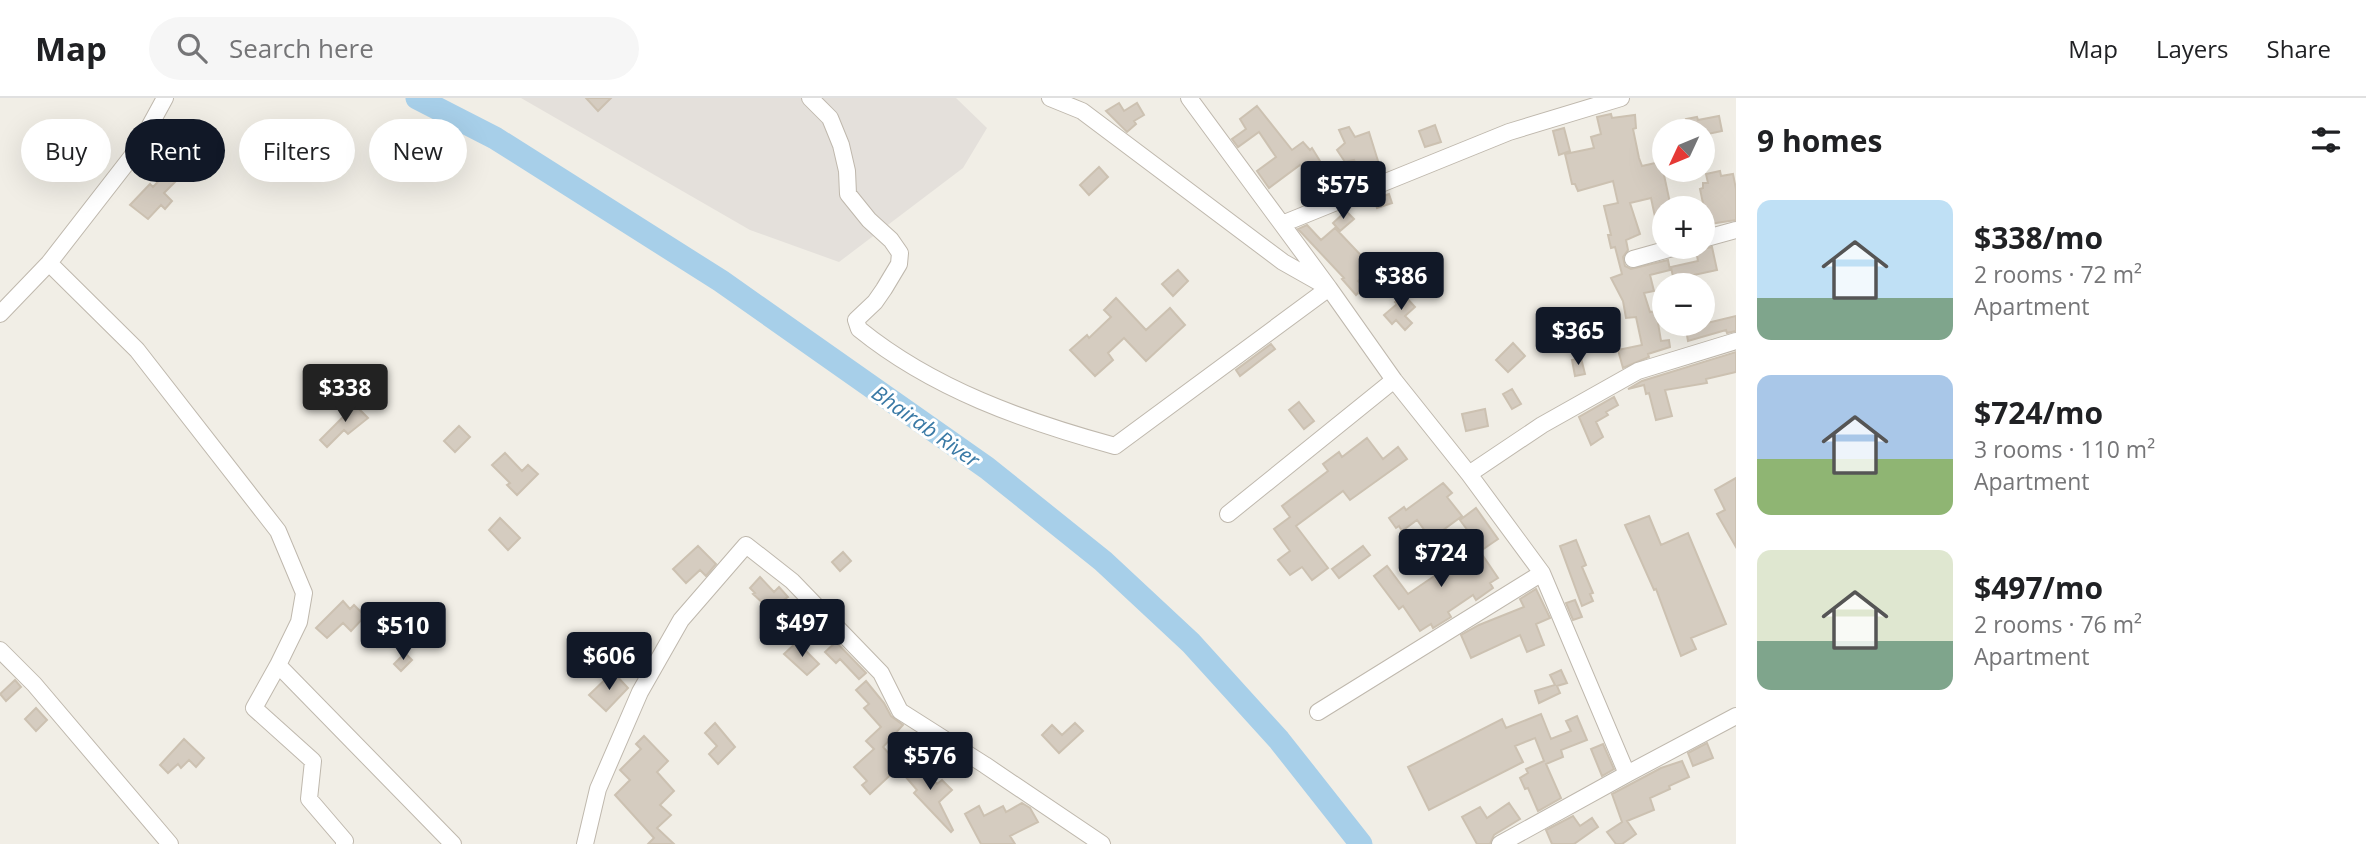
<!DOCTYPE html>
<meta charset="utf-8">
<style>
:root{--surface:#fff;--page:#f6f6f6;--text:#202124;--muted:#757577;--line:#e0e0e0;--accent:#111827}
body{margin:0;font-family:"Open Sans",sans-serif;background:var(--page);color:var(--text);height:100vh;display:flex;flex-direction:column;font-size:26px;white-space:nowrap}
*{box-sizing:border-box;margin:0}
p{font-size:23px;color:var(--muted)}
.icon{flex:none;width:38px;height:38px;fill:none;stroke:currentColor;stroke-width:2;stroke-linecap:round;stroke-linejoin:round}
.map{position:relative;flex:1;overflow:hidden}
.panel{display:flex;flex-direction:column;background:var(--surface);width:630px}
.panel>*{flex:none}
.guide{position:absolute;left:21px;top:21px;width:665px;height:63px;display:flex;gap:14px}
.needle{width:46px;rotate:226deg}
.controls{position:absolute;left:1652px;top:21px;display:grid;gap:14px}
.controls a{display:grid;place-items:center;width:63px;height:63px;border-radius:50%;background:var(--surface);box-shadow:0 7px 28px #0002;font-size:35px}
.price{position:absolute;translate:-50% -60px;padding:0 16px;border-radius:7px;background:var(--accent);color:#fff;font-size:23px;line-height:46px;filter:drop-shadow(0 2px 4px #0008)}
.price::after{content:'';position:absolute;left:50%;top:42px;width:21px;height:16px;margin-left:-10px;background:inherit;clip-path:polygon(0 0,100% 0,50% 100%)}
.price.on{background:#222;color:#fff}
ul{padding:0;list-style:none}
li{display:flex;align-items:center;gap:21px;height:175px;padding:0 21px}
li span{display:grid;place-items:center;flex:none;width:196px;height:140px;border-radius:14px;color:#555}
li>.icon{margin-inline-start:auto}
span .icon{width:84px;height:84px;fill:#fffc;stroke-width:1}
li b{font-size:30px}
h2{display:flex;justify-content:space-between;align-items:center;height:84px;padding:0 21px;font-size:30px}
.tag{padding:0 24px;border-radius:32px;background:var(--surface);box-shadow:0 7px 28px #0002;font-size:24px;line-height:63px}
.tag.on{background:var(--accent);color:#fff}
header{display:flex;align-items:center;gap:42px;box-sizing:border-box;height:98px;padding:0 35px;background:var(--surface);border-bottom:2px solid var(--line)}
header strong{font-size:33px}
nav{display:flex;gap:38px;margin-inline-start:auto;font-size:24px}
.search{width:490px;height:63px;background:var(--page);display:flex;align-items:center;gap:18px;box-sizing:border-box;padding:0 24px;border-radius:38px;color:var(--muted);font-size:26px}
main{display:flex;flex:1;min-height:0}
.map>svg:first-child{display:block}
</style>
<header>
<strong>Map</strong>
<div class="search"><svg class="icon" aria-label="search" viewBox="0 0 24 24"><circle cx="10" cy="10" r="6"/><path d="M15 15l6 6"/></svg>Search here</div>
<nav><a>Map</a><a>Layers</a><a>Share</a></nav>
</header>
<main>
<div class="map">
<svg width="1736" height="746" viewBox="0 0 1736 746">
<rect width="100%" height="100%" fill="#f1eee6"/>
<!-- industrial -->
<path fill="#e4e0db" d="M521 0H956L987 30 963 70 839 164 750 132Z"/>
<g fill="none" stroke-linecap="round" stroke-linejoin="round">
<!-- river -->
<path stroke="#a7cfe9" stroke-width="23" d="M417 0 495 40 721 183 987 370 1103 463 1191 545 1279 642 1361 746"/>
</g>
<!-- building -->
<path fill="#d5ccc0" stroke="#ccc1b1" stroke-width="2" d="M586 0H611L598 13Z
M1119 5 1124 13 1137 5 1144 17 1134 23 1136 26 1127 34 1106 13Z
M1257 8 1292 52 1303 44 1310 52 1312 50 1328 76 1317 84 1306 70 1304 72 1300 67 1269 90 1257 73 1276 59 1259 34 1238 49 1232 41 1246 31 1240 21Z
M1611 16 1612 20 1635 17 1636 30 1633 31 1639 60 1642 68 1664 63V77L1670 105 1664 106V141L1660 142 1651 100 1630 105 1640 136 1626 142 1628 152 1623 159 1625 168 1631 171 1668 162 1670 172 1650 177 1654 193 1644 195 1650 214 1656 213 1661 243 1669 242 1670 249 1648 256 1649 259 1623 270 1618 252 1642 247 1636 219 1626 220 1623 203 1611 180 1622 176 1615 149 1611 150 1608 137H1611L1604 108 1618 105 1613 83 1578 93 1575 86H1572L1565 56 1594 50 1591 39 1601 36 1597 19Z
M1719 18 1722 33 1703 37V33H1688L1686 21 1697 19 1698 22Z
M1435 27 1441 44 1425 49 1419 33Z
M1349 29 1355 39 1369 34 1378 63 1360 74 1354 62 1345 64 1337 52 1345 45 1339 32Z
M1564 30 1570 53 1559 57 1553 33Z
M1099 69 1108 79 1089 97 1080 87Z
M171 70 180 79 164 95 172 103 165 111 161 107 148 121 130 107 150 86 153 89Z
M1720 73 1721 78 1733 76 1736 91V122L1703 127 1704 110 1700 91 1703 90V85H1708L1706 76Z
M1389 96 1392 105 1377 110 1374 101Z
M1346 113 1354 121 1340 133 1333 125Z
M1307 127 1321 142 1335 130 1373 170 1358 183 1364 189 1356 197 1342 181 1344 180 1298 131Z
M1712 149 1717 172 1680 180V178L1673 179 1671 169 1698 163 1696 152Z
M1178 172 1188 183 1173 198 1162 186Z
M1403 196 1415 209 1405 218 1412 225 1405 232 1396 222 1392 226 1384 217 1397 206 1395 204Z
M1116 200 1146 232 1170 210 1185 227 1146 263 1124 240 1108 255 1113 262 1095 278 1070 252 1087 237 1089 240 1111 219 1104 212Z
M1736 218V233L1727 235 1726 232 1688 243 1685 226H1703Z
M1612 233 1617 246 1607 251 1601 238Z
M1513 245 1525 258 1508 274 1496 262Z
M1271 246 1275 251 1240 278 1236 272Z
M1736 254V274L1706 281 1707 285 1665 292 1672 318 1656 322 1649 295 1646 296 1644 287 1628 291 1642 283Z
M1581 260 1585 276 1575 278 1572 262Z
M1512 291 1521 306 1512 311 1503 296Z
M1614 299 1618 307 1606 314 1608 317 1596 324 1603 339 1591 347 1579 319Z
M352 304 368 320 348 336 344 332 327 349 320 342 346 316 343 313Z
M1299 304 1314 323 1304 331 1289 312Z
M1485 311 1488 328 1466 333 1462 316Z
M459 328 470 339 455 354 444 343Z
M1367 340 1383 361 1398 349 1407 361 1350 402 1343 393 1296 428 1328 470 1312 482 1302 469 1290 477 1278 462 1290 453 1274 431 1290 419 1282 408 1328 373 1323 366 1339 354 1342 359Z
M505 355 522 373 528 367 538 376 517 397 507 387 510 385 492 367Z
M1736 380V449L1717 416 1725 412 1715 392Z
M1443 385 1452 395 1447 399 1462 418 1431 441 1417 422 1402 433 1399 428 1396 430 1389 420 1404 409 1406 412Z
M1476 410 1498 441 1482 452 1460 422Z
M1649 418 1661 447 1688 435 1726 526 1691 540 1696 551 1681 558 1656 491 1654 492 1625 427Z
M500 420 520 440 508 452 489 432Z
M1576 442 1586 467 1582 469 1593 495 1590 496 1593 503 1582 508 1560 448Z
M698 448 716 466 706 478 700 472 686 485 673 471Z
M1363 448 1370 457 1339 480 1332 471Z
M1477 449 1498 480 1490 485 1493 490 1476 502 1473 497 1448 514 1451 519 1433 530 1431 526 1420 533 1403 508 1399 511 1374 478 1387 468 1408 496Z
M843 454 851 463 840 473 832 464Z
M760 479 774 494 779 489 788 499 785 501 800 518 789 529 753 496 755 495 750 490Z
M1536 491 1550 520 1536 526 1544 547 1527 554 1520 537 1471 560 1461 537 1479 527 1524 509 1520 501Z
M1575 502 1582 519 1573 522 1566 505Z
M343 503 350 511 354 507 365 518 351 533 343 525 327 540 316 530Z
M797 544 819 566 807 577 784 556Z
M836 544 866 575 859 581 840 561 836 565 825 554Z
M405 555 412 562 401 573 394 566Z
M1561 572 1567 585 1557 588 1560 595 1539 605 1535 593 1555 587 1550 577Z
M613 574 628 590 606 613 589 597Z
M15 582 21 589 6 603 0 596Z
M866 583 884 605 891 618 903 627 883 649 900 668 870 696 862 687 867 683 854 669 874 651 866 643 881 629 864 610 869 606 856 592Z
M36 610 47 622 36 633 25 621Z
M1541 616 1551 641 1571 633 1566 623 1577 618 1587 642 1561 652 1563 659 1546 666 1561 700 1538 713 1528 690 1525 691 1520 680 1528 675 1526 671 1544 663 1535 640 1515 648 1523 664 1429 712 1408 669 1502 621 1506 630Z
M715 625 735 649 718 666 709 656 717 648 705 635Z
M1075 625 1083 633 1059 655 1042 637 1052 627 1062 637Z
M644 638 668 663 657 674 674 693 660 707 671 717 657 730 674 746H648L654 740 615 697 630 682 620 672 641 651 636 646Z
M184 641 204 660 196 669 189 662 181 670 178 666 168 675 160 667Z
M1707 645 1713 660 1693 668 1688 655Z
M1603 646 1614 671 1602 678 1591 651Z
M1682 663 1689 679 1669 688 1670 691 1650 700 1654 712 1627 723 1636 736 1622 746H1616L1607 734 1622 724 1612 696 1661 670Z
M918 665 937 686 942 682 952 692 939 704 953 732 951 734 914 695 917 692 905 678Z
M1022 705 1030 710 1038 724 1010 738 1015 746H981L965 716 979 708 984 718 1003 708 1006 714Z
M1509 705 1520 721 1494 737 1490 746H1477L1462 719 1480 709 1487 720Z
M1573 718 1580 728 1592 720 1598 729 1574 746H1552L1546 732Z"/>
<g fill="none" stroke-linecap="round" stroke-linejoin="round">
<!-- minor casing -->
<g stroke="#bfb8ad" stroke-width="18">
<path id="minor" d="M810 0 830 20 841 47 847 73 848 96 869 122 891 142 900 155 899 166 884 191 875 204 856 222 859 231C933 291 1024 323 1115 348L1329 190 1394 282
M1050 0 1082 13 1283 164 1329 190 1189 0
M1282 126 1509 34 1621 0
M1703 141 1736 132
M1633 161 1676 149
M49 165 137 252 278 433 304 495 299 524 278 567 453 746
M0 216 49 165 136 53 165 0
M1228 416 1394 282 1469 376
M1542 475 1627 676 1736 618
M0 552 34 586 170 746
M278 567 254 610 313 663 309 701 345 743 344 746
M1318 614 1542 475 1469 376 1542 327 1638 273 1736 243
M585 746 598 691 640 594 681 522 746 447 792 483 881 575 900 613 985 667 1102 746
M1500 746 1627 676"/>
</g>
<!-- minor -->
<use href="#minor" stroke="#fff" stroke-width="16"/>
</g>
<g text-anchor="middle" dominant-baseline="central" stroke-width="6" stroke-linejoin="round" paint-order="stroke">
<!-- water labels -->
<g font-size="21" font-style="italic" fill="#3979a5" stroke="#fff">
<text transform="translate(926 328) rotate(35)">Bhairab River</text>
</g>
</g>
</svg>
<div class="controls">
<a><svg class="needle" viewBox="-14 -14 28 28"><path d="M0-13l5 13h-10z" fill="#e53935"/><path d="M0 13l5-13h-10z" fill="#757577"/></svg></a>
<a>+</a>
<a>−</a>
</div>
<b class="price" style="left:1343px;top:123px">$575</b>
<b class="price" style="left:1401px;top:214px">$386</b>
<b class="price" style="left:1578px;top:269px">$365</b>
<b class="price on" style="left:345px;top:326px">$338</b>
<b class="price" style="left:1441px;top:491px">$724</b>
<b class="price" style="left:802px;top:561px">$497</b>
<b class="price" style="left:403px;top:564px">$510</b>
<b class="price" style="left:609px;top:594px">$606</b>
<b class="price" style="left:930px;top:694px">$576</b>
<div class="guide">
<a class="tag">Buy</a>
<a class="tag on">Rent</a>
<a class="tag">Filters</a>
<a class="tag">New</a>
</div>
</div>
<section class="panel">
<h2>9 homes<svg class="icon" aria-label="filters" viewBox="0 0 24 24"><path d="M4 7h16M4 17h16"/><circle cx="9" cy="7" r="2"/><circle cx="15" cy="17" r="2"/></svg></h2>
<ul>
<li><span style="background:linear-gradient(#bfe0f5 70%,#7fa58c 0)"><svg class="icon" aria-label="home" viewBox="0 0 24 24"><path d="M3 11l9-7 9 7M6 9v11h12V9"/></svg></span><div><b>$338/mo</b><p>2 rooms · 72 m²</p><p>Apartment</p></div></li>
<li><span style="background:linear-gradient(#a9c7e8 60%,#8fb573 0)"><svg class="icon" aria-label="home" viewBox="0 0 24 24"><path d="M3 11l9-7 9 7M6 9v11h12V9"/></svg></span><div><b>$724/mo</b><p>3 rooms · 110 m²</p><p>Apartment</p></div></li>
<li><span style="background:linear-gradient(#dfe7d0 65%,#7fa58c 0)"><svg class="icon" aria-label="home" viewBox="0 0 24 24"><path d="M3 11l9-7 9 7M6 9v11h12V9"/></svg></span><div><b>$497/mo</b><p>2 rooms · 76 m²</p><p>Apartment</p></div></li>
</ul>
</section>
</main>
